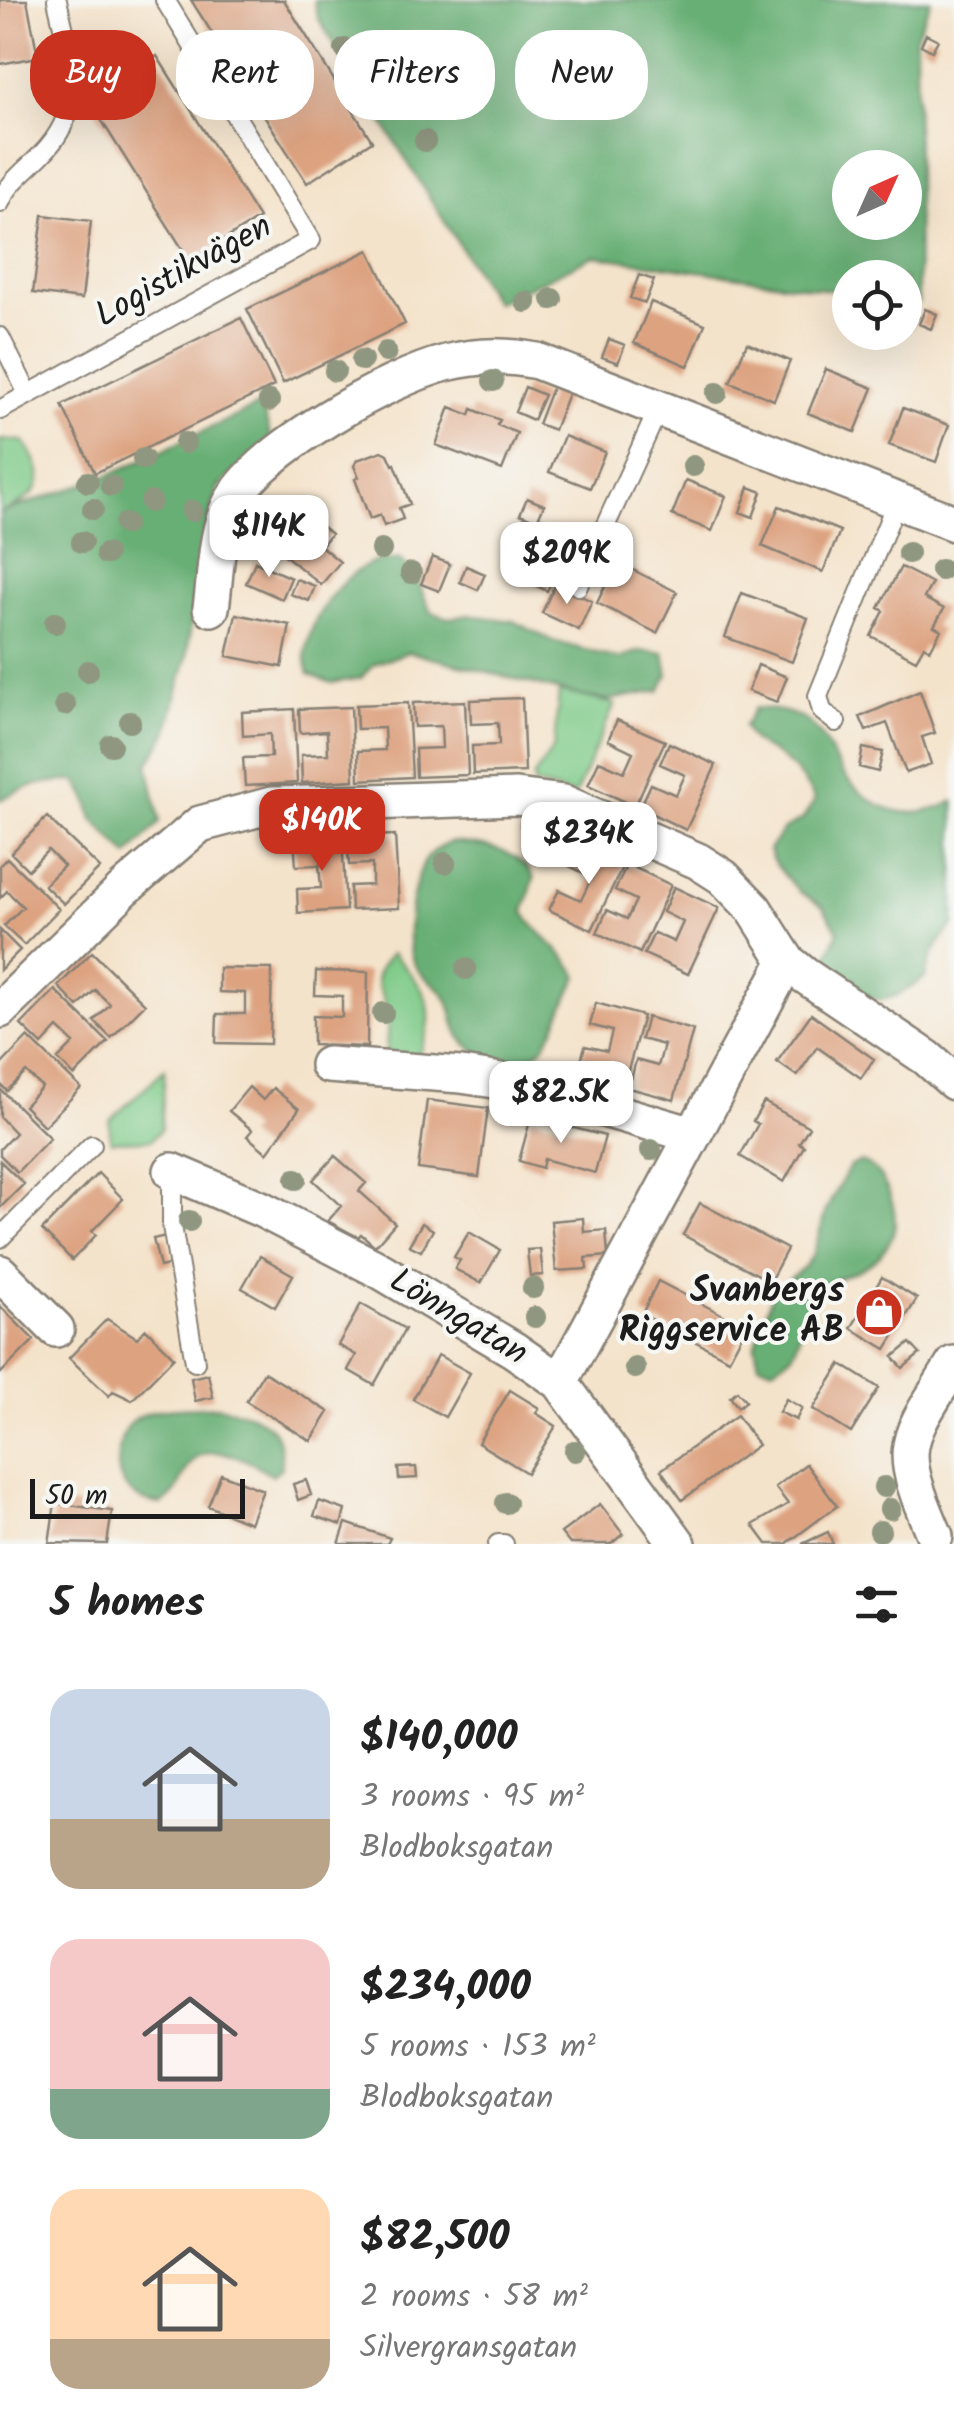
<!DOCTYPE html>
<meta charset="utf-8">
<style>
:root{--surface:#fff;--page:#f2f2f2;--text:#222;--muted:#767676;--accent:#c8321e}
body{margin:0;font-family:Kalam,sans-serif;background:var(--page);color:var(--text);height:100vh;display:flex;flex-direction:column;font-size:38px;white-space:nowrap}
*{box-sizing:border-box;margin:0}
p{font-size:32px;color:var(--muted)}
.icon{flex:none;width:55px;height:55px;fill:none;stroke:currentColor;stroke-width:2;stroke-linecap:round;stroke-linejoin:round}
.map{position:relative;height:1544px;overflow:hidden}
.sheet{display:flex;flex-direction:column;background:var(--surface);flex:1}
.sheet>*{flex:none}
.guide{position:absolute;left:30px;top:30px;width:895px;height:90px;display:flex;gap:20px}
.needle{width:65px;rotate:45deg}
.buttons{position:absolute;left:832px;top:150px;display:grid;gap:20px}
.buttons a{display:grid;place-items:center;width:90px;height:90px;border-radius:50%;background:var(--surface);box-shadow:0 10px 40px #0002;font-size:50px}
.scale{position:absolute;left:30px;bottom:25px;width:215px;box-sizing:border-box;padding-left:10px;border:5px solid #1c1c1c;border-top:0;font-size:28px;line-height:35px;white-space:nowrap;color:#1c1c1c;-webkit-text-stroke:8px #f6f6f2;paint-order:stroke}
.price{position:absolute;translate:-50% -85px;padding:0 22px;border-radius:20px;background:#fff;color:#222;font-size:32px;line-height:65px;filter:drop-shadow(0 2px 5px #0008)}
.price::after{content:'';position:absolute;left:50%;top:60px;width:30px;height:22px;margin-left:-15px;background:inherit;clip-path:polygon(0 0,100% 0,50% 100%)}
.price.on{background:var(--accent);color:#fff}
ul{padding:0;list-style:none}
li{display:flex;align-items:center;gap:30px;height:250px;padding:0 50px}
li span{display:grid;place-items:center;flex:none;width:280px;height:200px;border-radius:30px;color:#555}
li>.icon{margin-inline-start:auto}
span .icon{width:120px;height:120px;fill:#fffc;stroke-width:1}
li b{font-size:42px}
h2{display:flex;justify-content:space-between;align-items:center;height:120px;padding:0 50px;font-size:42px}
.tag{padding:0 35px;border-radius:40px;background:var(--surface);box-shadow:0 10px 40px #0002;font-size:35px;line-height:90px}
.tag.on{background:var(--accent);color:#fff}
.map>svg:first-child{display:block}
</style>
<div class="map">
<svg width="954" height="1544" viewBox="0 0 954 1544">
<rect width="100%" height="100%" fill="#f6f6f2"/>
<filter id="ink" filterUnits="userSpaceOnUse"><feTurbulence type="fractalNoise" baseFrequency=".01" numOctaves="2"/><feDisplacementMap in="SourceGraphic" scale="20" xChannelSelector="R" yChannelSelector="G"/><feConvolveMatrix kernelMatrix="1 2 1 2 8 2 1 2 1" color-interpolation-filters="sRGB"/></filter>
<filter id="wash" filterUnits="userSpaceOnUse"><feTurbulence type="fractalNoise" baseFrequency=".0048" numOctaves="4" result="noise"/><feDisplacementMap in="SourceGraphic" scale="40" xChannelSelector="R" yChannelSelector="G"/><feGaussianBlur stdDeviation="2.25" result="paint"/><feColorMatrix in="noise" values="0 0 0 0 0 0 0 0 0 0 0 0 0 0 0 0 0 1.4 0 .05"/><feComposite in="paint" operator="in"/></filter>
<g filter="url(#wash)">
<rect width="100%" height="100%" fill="#f4e3cb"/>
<!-- green -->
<path fill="#7fcb89" stroke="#4e7452" stroke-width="2.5" d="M0 440 23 441C53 480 41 495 0 513Z
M559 691 615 704 575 795 535 785 533 778 554 747Z
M392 953C428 991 441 1008 417 1059L386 1058C385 1045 389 1030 387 1017 385 985 362 983 392 953Z
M165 1069 161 1129 151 1140 111 1141 109 1121Z"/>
<!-- forest -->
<path fill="#67af75" stroke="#426648" stroke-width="2.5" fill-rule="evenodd" d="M314 0H931L916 36 918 303 905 301V278H850V293L594 256 495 303 318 18ZM850 168H905V222H850Z
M262 404 271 439 218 488 194 598 187 657 167 733 148 764 160 822 128 856 93 819 86 795 76 781C48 780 25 786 0 800V513L107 476Z
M382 560H400L414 573 431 612 448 618 470 615 513 621 553 641 619 659 639 651 664 653 668 675 660 691 608 700 581 696 409 652 374 664 361 678 332 683 309 674C307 667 305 657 306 650 313 613 345 568 382 560Z
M755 708C773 709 793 711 808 722 828 738 833 763 848 780 879 814 914 822 954 801V925C939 940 929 957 925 978 912 986 893 1002 876 999 859 997 823 972 829 953 831 946 836 939 838 931L823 907 800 892 785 876 773 861 769 850 784 829 803 819 815 800C806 783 795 768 779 757 761 744 754 748 744 726Z
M451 842C481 844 519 849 534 878L524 912C538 938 567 951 578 977 567 994 552 1042 539 1051 516 1068 471 1059 458 1033 452 1021 453 1007 445 996 438 985 426 980 418 970 400 946 412 882 426 859 432 850 442 846 451 842Z
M860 1162C881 1166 894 1199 895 1219 896 1234 886 1250 875 1260 855 1277 833 1274 815 1295 801 1311 803 1337 792 1354 788 1359 779 1364 773 1368L759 1364 755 1346 772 1294 805 1266 813 1255 826 1210 850 1166Z
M217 1406C255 1414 286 1422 281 1468L272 1475C249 1460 205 1435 186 1471 176 1490 180 1489 162 1504 126 1501 112 1478 120 1444 122 1436 125 1427 131 1422 152 1404 191 1409 217 1406Z"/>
<g id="blocks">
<!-- building -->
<path fill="#dda381" d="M0 0H27L38 57 0 64Z
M191 0H284L372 141 307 183Z
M926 34 938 40 932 51 921 45Z
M157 56 259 218 190 261 88 99Z
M43 215 91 221 82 299 33 293Z
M369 250 405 324 283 383 247 309Z
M639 275 654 280 645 303 630 298Z
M651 302 705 324 688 366 634 343Z
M925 309 937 314 931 329 919 324Z
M905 310 918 317 911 329 905 326Z
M241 318 274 386 95 473 62 405Z
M609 339 625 345 618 363 602 357Z
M747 343 790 361 774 400 730 382Z
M826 369 873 388 855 432 808 413Z
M553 385 569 391 554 430 538 424Z
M525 387 544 395 533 420 515 412Z
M450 407 470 415 472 409 500 420 497 425 517 433 502 470 436 445Z
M903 408 949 425 936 462 889 445Z
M564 436 605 452 590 488 549 472Z
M382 451 388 454 393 465 395 464 410 504 399 508 403 519 384 526 380 515 370 519 355 479 359 477 354 466 357 460Z
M686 480 726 496 712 531 672 515Z
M749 487 762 492 753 517 740 512Z
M527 498 544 505 537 521 520 514Z
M298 506 331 534 321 546 340 562 321 585 269 542Z
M779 506 840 531 823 572 762 546Z
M526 533 566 552 547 591 507 571Z
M432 557 450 564 439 591 421 584Z
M255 562 291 578 282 599 246 583Z
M617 562 677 592 657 633 597 603Z
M466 566 485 574 478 590 460 582Z
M901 567 932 583 924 598 944 609 934 626 941 630 930 650 924 646 916 660 871 636 884 611 879 608Z
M296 579 315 586 309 601 290 594Z
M555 584 592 601 579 630 542 613Z
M742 593 808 618 792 662 725 637Z
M236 614 290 625 282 667 227 656Z
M758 665 787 677 777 702 748 691Z
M920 691 935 733 922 737 931 764 906 773 887 723 866 731 860 717Z
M522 698 525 772 473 774 472 746 499 745 498 723 471 724 470 700Z
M465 701 468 775 416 777 415 749 442 748 441 726 414 727 413 703Z
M408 703 412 777 359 780 358 751 385 750 384 728 357 729 356 705Z
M351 707 354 780 302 783 301 755 328 754 327 731 300 733 299 709Z
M294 709 297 783 245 786 243 758 271 757 270 734 243 736 242 712Z
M617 720 665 741 635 806 588 785 599 761 624 772 633 752 608 740Z
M669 743 716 765 686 830 640 808 651 784 676 795 685 775 660 764Z
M863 748 883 752 878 772 859 767Z
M47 817 100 868 64 904 44 885 64 866 48 850 28 870 11 853Z
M395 835 399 908 351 910 350 886 372 885V864L349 865 347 837Z
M342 836 346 910 298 913 297 889 321 888 319 865 296 866 294 839Z
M580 843 624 863 592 930 549 910 559 890 581 900 592 877 569 866Z
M7 858 59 909 24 945 4 926 23 907 7 891 0 898V865Z
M627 864 671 885 640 953 597 933 607 910 627 919 636 900 615 890Z
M674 887 719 908 688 974 644 954 654 933 674 942 683 922 663 912Z
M0 930 20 950 0 970Z
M92 952 145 1004 111 1038 94 1021 110 1004 95 990 78 1007 58 986Z
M219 968 272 969 270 1044 216 1043 217 1014H245V993L219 992Z
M316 971 368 972 367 1047 313 1045V1016L342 1017V996L315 995Z
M55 990 108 1042 74 1076 58 1059 74 1043 58 1028 42 1045 21 1025Z
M596 1003 643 1016 624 1085 578 1072 585 1046 607 1051 612 1031 590 1025Z
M811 1014 874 1059 861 1078 817 1047 797 1076 777 1062Z
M647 1017 693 1030 674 1100 629 1088 636 1060 658 1066 664 1045 641 1039Z
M28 1037 81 1088 44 1126 24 1106 42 1087 26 1072 7 1091 0 1084V1066Z
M249 1087 263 1100 273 1088 299 1109 267 1153 247 1136 252 1130 229 1111Z
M0 1089 50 1138 17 1172 0 1155V1149L15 1133 0 1117Z
M427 1100 488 1108 479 1177 418 1169Z
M764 1102 809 1127 799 1143 804 1146 784 1182 740 1156 758 1124 753 1121Z
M531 1117 605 1136 595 1173 544 1159 542 1168 519 1161Z
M335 1156 366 1183 359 1191 395 1223 375 1246 361 1234 358 1237 328 1221 341 1206 313 1180Z
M0 1161 24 1184 0 1208Z
M98 1173 123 1199 92 1231 96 1235 72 1260 42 1230Z
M700 1203 787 1249 770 1281 683 1235Z
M583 1218 584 1232 606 1230 608 1256 586 1258 587 1269 556 1271 551 1221Z
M422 1223 433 1230 421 1251 409 1245Z
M469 1232 500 1250 481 1283 455 1269 460 1260 454 1257Z
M166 1236 173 1264 160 1267 153 1239Z
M540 1249 543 1275 530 1276 527 1250Z
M260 1256 293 1275 275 1307 242 1288Z
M882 1277 917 1299 886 1349 851 1328Z
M658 1281 746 1327 729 1359 642 1314Z
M361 1304 405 1329 374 1385 348 1370 356 1355 338 1345Z
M0 1306 34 1340 0 1374Z
M107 1319 137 1338 146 1329 174 1357 132 1400 113 1391 109 1396 69 1358Z
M910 1343 920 1354 903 1368 893 1357Z
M438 1355 470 1373 445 1417 413 1399Z
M841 1364 879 1388 851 1433 813 1409Z
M264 1372 329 1412 311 1441 246 1401Z
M208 1374 213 1397 195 1401 191 1378Z
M510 1390 539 1408 536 1413 556 1426 527 1473 478 1443Z
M737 1391 746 1401 738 1407 730 1397Z
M786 1399 802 1408 796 1420 779 1412Z
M737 1415 758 1445 682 1500 661 1470Z
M806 1464 837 1506 786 1544H767L753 1525 788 1504 775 1487Z
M416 1467 417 1478 399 1479 398 1468Z
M221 1474 263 1490 250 1523 208 1506Z
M306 1480 311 1495 298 1500 293 1484Z
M319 1501 345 1510 341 1525 314 1516Z
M55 1503 112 1511 107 1544 49 1543Z
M600 1504 623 1534 611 1544H570L561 1533Z
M346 1523 390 1538 387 1544H339Z
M828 1532 833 1544H802Z"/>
</g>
</g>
<g filter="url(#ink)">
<use href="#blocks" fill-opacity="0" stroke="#888074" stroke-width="2.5"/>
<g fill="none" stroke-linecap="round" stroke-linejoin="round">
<!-- service casing -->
<g stroke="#888074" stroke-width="22">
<path id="service" d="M0 203C7 184 26 170 41 155 89 107 70 59 57 0
M0 337 28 394
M0 410 311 240 165 0
M578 586 659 408
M836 722 822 711 818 696 897 501
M172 1171V1226L195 1362
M0 1238 92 1145
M498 1544H504"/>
</g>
<!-- minor casing -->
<g stroke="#888074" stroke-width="40">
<path id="minor" d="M211 608C216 575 215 532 231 503 260 449 388 378 446 363 476 355 507 355 537 361L954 523
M0 1010 124 889 200 824 272 805 312 804 516 797 564 803 698 861 723 877 754 909 787 961 804 975 927 1058 954 1082
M328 1065 461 1075 515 1083 693 1135
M172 1171 261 1209 381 1271 514 1350 560 1382 678 1544
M0 1273 56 1329
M560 1382 787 961
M935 1536C896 1445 903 1446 954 1364"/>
</g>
<!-- service -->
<use href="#service" stroke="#fff" stroke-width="18"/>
<!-- minor -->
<use href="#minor" stroke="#fff" stroke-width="35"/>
</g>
<!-- trees -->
<g fill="#909780">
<circle cx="345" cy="49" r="11"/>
<circle cx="359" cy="71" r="11"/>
<circle cx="425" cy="141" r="11"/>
<circle cx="552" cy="299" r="11"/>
<circle cx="526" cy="302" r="11"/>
<circle cx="386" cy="352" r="11"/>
<circle cx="362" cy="360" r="11"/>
<circle cx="335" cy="371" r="11"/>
<circle cx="493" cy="381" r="11"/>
<circle cx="717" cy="393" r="11"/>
<circle cx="269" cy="401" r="11"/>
<circle cx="185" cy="443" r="11"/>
<circle cx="143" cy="459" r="11"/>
<circle cx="693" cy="466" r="11"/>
<circle cx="88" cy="482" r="11"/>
<circle cx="111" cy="486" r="11"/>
<circle cx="151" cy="502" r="11"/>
<circle cx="93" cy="509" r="11"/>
<circle cx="192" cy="511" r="11"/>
<circle cx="125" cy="524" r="11"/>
<circle cx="82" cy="542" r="11"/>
<circle cx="381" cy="550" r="11"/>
<circle cx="908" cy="553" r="11"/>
<circle cx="106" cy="554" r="11"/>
<circle cx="941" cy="570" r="11"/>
<circle cx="411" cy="573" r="11"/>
<circle cx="55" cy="623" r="11"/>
<circle cx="88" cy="671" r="11"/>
<circle cx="65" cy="705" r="11"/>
<circle cx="130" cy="722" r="11"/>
<circle cx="111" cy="745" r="11"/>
<circle cx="530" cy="824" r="11"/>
<circle cx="445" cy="863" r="11"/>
<circle cx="466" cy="969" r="11"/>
<circle cx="383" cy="1013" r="11"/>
<circle cx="651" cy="1150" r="11"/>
<circle cx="296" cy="1179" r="11"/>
<circle cx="189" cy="1221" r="11"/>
<circle cx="533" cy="1288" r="11"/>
<circle cx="535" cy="1317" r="11"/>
<circle cx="635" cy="1368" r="11"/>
<circle cx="575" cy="1451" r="11"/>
<circle cx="884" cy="1487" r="11"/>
<circle cx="506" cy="1503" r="11"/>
<circle cx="890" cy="1509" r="11"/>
<circle cx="880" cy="1531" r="11"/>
</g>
</g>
<!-- icons -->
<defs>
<g id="shop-disc" transform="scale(2.5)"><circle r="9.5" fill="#c8321e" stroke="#f6f6f2"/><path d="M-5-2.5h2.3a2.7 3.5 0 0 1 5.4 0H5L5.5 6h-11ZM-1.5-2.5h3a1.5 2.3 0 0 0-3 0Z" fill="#fff"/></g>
</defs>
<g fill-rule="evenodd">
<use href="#shop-disc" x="879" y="1312"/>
</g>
<g text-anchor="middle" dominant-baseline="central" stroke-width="8" stroke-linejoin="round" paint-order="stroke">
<!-- street labels -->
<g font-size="35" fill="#1c1c1c" stroke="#f6f6f2">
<text transform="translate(184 272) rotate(-29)">Logistikvägen</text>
<text transform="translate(458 1318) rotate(31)">Lönngatan</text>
</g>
<!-- poi labels -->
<g font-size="35" font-weight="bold" fill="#1c1c1c" stroke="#f6f6f2" text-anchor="end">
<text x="844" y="1292">Svanbergs<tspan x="844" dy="40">Riggservice AB</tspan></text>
</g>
</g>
</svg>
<div class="buttons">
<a><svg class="needle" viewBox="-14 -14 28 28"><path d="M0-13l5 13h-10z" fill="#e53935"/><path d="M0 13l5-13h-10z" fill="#767676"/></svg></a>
<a><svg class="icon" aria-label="locate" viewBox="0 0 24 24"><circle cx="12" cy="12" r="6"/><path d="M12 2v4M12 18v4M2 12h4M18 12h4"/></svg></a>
</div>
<div class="scale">50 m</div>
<b class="price" style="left:269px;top:580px">$114K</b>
<b class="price" style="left:567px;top:607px">$209K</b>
<b class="price on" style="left:322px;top:874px">$140K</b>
<b class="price" style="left:589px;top:887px">$234K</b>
<b class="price" style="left:561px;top:1146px">$82.5K</b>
<div class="guide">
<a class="tag on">Buy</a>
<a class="tag">Rent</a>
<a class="tag">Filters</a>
<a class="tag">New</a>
</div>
</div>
<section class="sheet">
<h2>5 homes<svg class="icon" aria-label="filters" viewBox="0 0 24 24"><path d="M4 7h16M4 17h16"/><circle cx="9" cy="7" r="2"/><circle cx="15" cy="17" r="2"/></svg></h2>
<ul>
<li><span style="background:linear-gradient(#c9d6e8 65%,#b9a48a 0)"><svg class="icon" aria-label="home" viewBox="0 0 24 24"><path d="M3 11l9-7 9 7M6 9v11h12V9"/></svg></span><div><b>$140,000</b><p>3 rooms · 95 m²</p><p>Blodboksgatan</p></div></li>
<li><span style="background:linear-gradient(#f6c9c9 75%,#7fa58c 0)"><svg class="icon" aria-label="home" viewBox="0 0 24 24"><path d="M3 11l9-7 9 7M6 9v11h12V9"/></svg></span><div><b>$234,000</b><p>5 rooms · 153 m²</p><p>Blodboksgatan</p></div></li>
<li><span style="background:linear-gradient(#ffd9b3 75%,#b9a48a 0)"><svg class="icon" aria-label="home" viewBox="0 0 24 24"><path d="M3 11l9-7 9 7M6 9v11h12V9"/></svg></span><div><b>$82,500</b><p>2 rooms · 58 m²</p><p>Silvergransgatan</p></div></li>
</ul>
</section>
